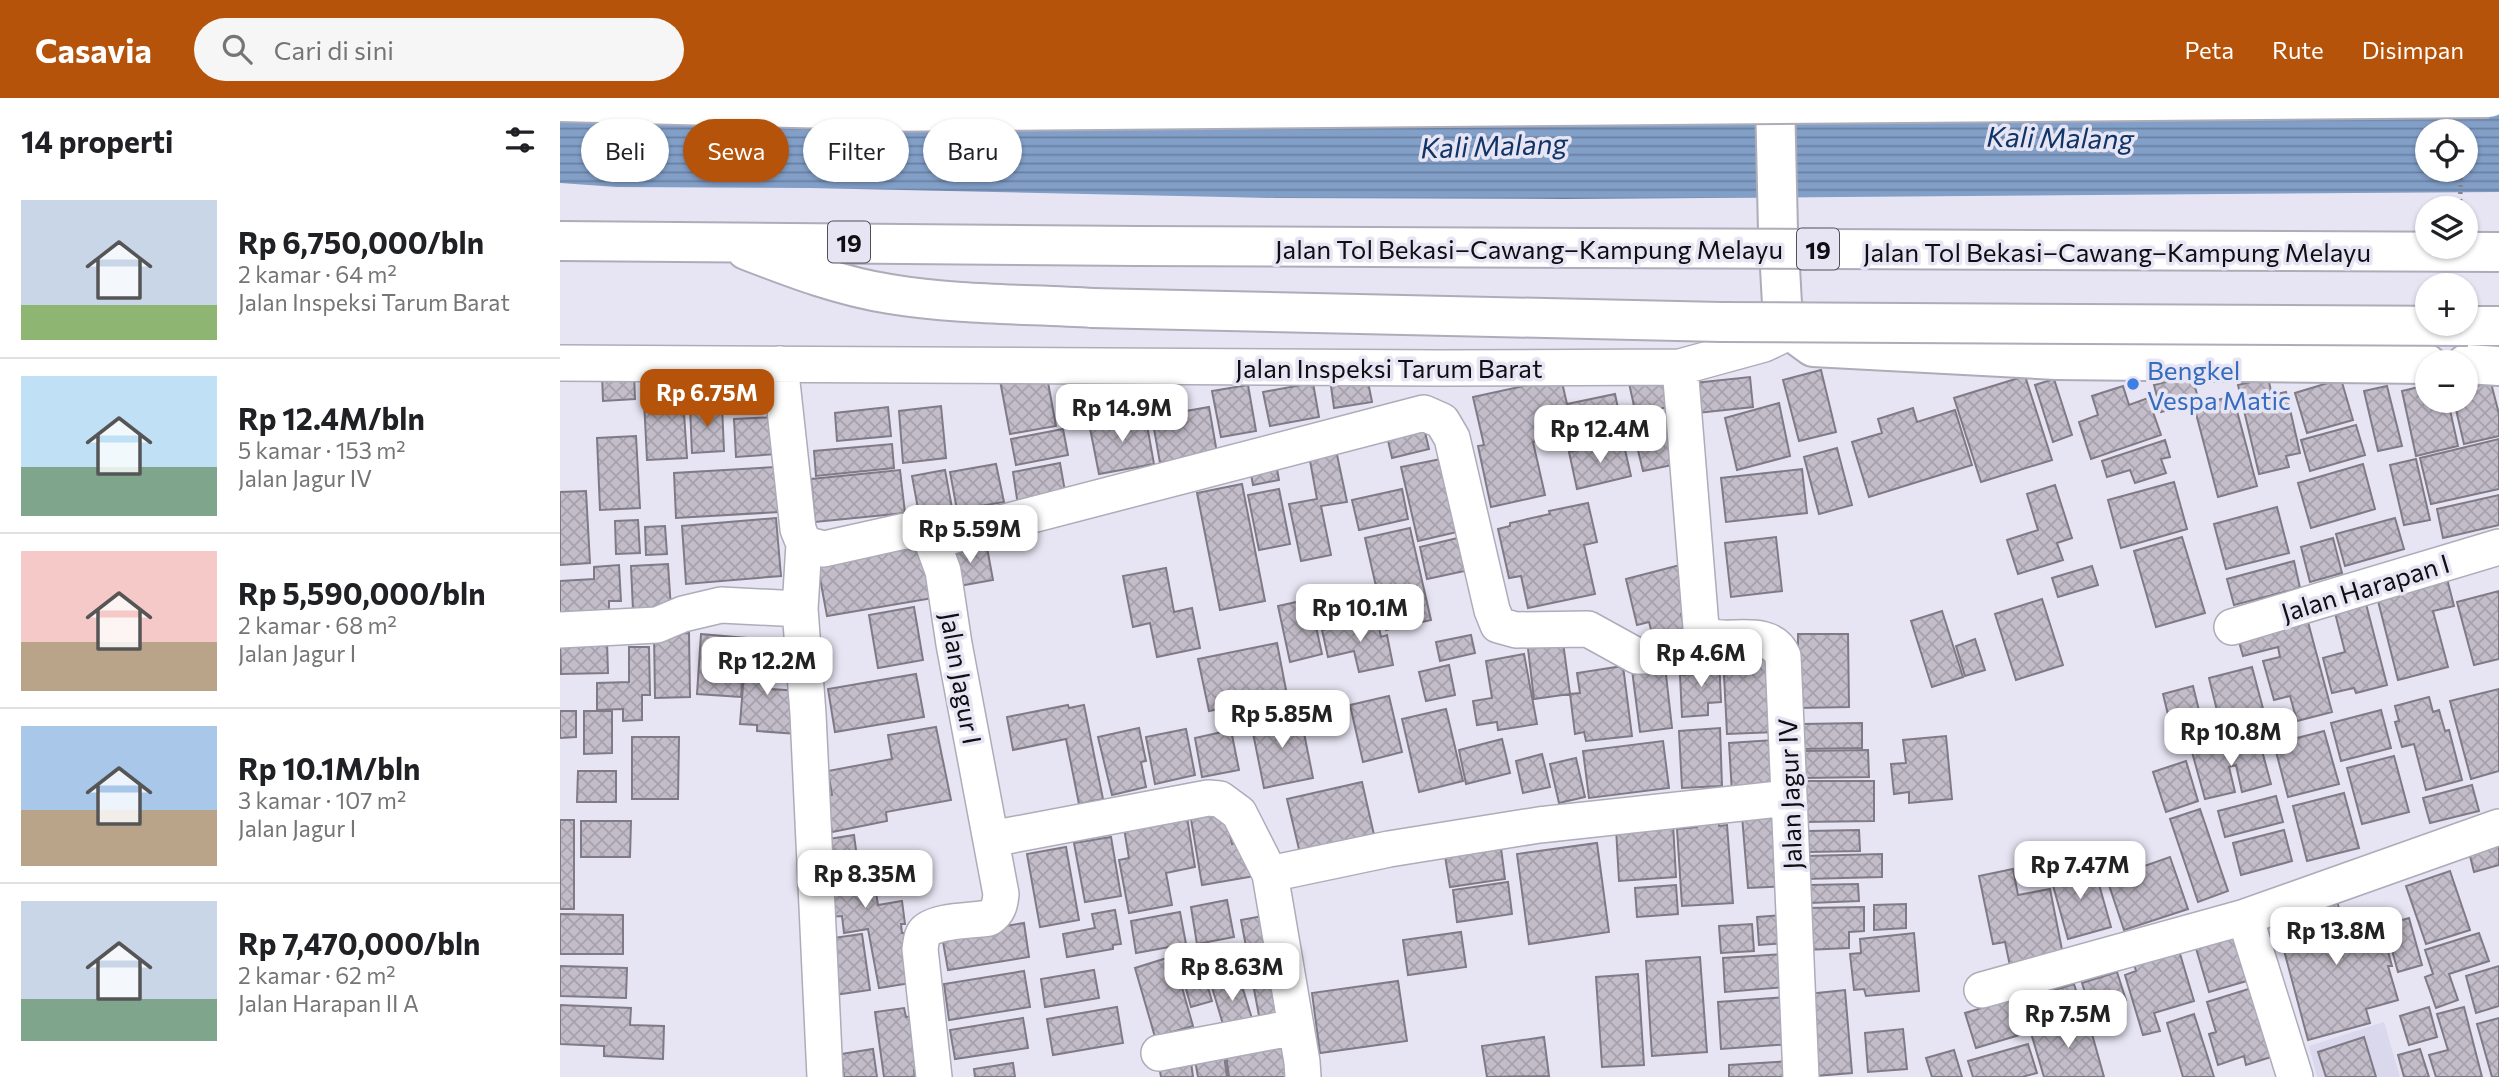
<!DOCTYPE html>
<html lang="id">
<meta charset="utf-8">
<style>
:root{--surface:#fff;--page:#f6f6f6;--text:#202124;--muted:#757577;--line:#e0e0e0;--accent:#b45309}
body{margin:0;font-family:Commissioner,sans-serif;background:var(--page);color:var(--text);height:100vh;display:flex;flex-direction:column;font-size:26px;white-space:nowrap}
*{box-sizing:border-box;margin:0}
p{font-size:23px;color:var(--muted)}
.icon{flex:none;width:38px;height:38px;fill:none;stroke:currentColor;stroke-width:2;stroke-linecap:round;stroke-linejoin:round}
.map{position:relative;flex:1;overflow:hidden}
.details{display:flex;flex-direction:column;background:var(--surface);width:560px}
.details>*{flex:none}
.hud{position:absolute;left:21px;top:21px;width:665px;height:63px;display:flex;gap:14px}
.tools{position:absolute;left:1855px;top:21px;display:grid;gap:14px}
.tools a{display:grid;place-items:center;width:63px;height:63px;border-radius:50%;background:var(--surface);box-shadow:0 2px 5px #0004;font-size:35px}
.price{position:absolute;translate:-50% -60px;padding:0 16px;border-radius:14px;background:#fff;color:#222;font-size:23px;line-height:46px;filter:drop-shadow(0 2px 4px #0008)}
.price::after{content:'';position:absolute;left:50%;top:42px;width:21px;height:16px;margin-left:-10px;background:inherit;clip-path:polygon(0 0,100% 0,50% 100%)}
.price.current{background:var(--accent);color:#fff}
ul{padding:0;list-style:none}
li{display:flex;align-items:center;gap:21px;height:175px;padding:0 21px}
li+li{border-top:2px solid var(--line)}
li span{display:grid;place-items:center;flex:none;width:196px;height:140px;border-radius:0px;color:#555}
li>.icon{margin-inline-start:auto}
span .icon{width:84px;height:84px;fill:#fffc;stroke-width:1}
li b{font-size:30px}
h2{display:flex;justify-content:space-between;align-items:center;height:84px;padding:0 21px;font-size:30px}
.tag{padding:0 24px;border-radius:32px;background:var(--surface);box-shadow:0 2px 5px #0004;font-size:24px;line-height:63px}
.tag.current{background:var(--accent);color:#fff}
header{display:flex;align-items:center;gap:42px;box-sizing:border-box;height:98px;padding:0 35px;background:var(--accent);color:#fff}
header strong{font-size:33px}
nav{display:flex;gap:38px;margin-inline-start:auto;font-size:24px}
.search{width:490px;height:63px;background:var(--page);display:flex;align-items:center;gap:18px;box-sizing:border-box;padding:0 24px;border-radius:38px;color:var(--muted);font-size:26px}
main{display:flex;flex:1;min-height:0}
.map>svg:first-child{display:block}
</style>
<header>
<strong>Casavia</strong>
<div class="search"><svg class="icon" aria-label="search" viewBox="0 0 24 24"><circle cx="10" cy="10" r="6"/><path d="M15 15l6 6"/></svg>Cari di sini</div>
<nav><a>Peta</a><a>Rute</a><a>Disimpan</a></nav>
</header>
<main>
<section class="details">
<h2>14 properti<svg class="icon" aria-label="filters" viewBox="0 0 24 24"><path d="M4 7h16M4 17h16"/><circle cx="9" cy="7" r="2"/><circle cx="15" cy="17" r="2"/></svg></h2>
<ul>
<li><span style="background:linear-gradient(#c9d6e8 75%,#8fb573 0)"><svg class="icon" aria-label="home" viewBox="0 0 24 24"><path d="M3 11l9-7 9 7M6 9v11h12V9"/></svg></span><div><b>Rp 6,750,000/bln</b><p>2 kamar · 64 m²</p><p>Jalan Inspeksi Tarum Barat</p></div></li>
<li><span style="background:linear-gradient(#bfe0f5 65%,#7fa58c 0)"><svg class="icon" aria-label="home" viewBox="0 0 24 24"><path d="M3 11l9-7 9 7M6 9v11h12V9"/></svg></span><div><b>Rp 12.4M/bln</b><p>5 kamar · 153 m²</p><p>Jalan Jagur IV</p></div></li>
<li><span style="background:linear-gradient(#f6c9c9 65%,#b9a48a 0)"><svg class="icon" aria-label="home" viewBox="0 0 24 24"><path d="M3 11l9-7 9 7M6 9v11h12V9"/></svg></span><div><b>Rp 5,590,000/bln</b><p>2 kamar · 68 m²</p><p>Jalan Jagur I</p></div></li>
<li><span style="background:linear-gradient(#a9c7e8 60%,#b9a48a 0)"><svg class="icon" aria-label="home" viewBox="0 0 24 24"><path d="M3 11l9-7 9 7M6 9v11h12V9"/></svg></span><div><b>Rp 10.1M/bln</b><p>3 kamar · 107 m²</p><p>Jalan Jagur I</p></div></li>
<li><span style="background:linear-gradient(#c9d6e8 70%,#7fa58c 0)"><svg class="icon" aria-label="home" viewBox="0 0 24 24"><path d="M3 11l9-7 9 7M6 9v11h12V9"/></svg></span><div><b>Rp 7,470,000/bln</b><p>2 kamar · 62 m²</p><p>Jalan Harapan II A</p></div></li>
</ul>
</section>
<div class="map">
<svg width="1939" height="979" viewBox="0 0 1939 979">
<defs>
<pattern id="water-rules" width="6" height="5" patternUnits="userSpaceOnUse" patternTransform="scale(1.75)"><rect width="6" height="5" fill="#829fc8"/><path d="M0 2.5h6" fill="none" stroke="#6980a1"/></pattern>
<pattern id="building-cross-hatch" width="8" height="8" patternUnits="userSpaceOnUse" patternTransform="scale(1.75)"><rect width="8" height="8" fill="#c3bdc9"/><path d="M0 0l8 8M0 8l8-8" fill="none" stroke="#a6a1ac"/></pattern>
</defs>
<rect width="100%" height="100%" fill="#e7e5f3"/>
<!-- built -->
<path fill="#dad8ed" d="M1824 924 1840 979H1757L1749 948Z"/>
<!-- water -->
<path fill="url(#water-rules)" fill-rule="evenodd" d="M1939 12V94L1004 101 716 100 249 90 57 89 0 85V19ZM1867 33H1906V72H1867Z"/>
<!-- building -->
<path fill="url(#building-cross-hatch)" stroke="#807a86" stroke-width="2" d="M485 268 496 328 450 336 439 277Z
M1261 272 1276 334 1239 343 1223 282Z
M74 274 75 301 43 303 42 276Z
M806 274 812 304 774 310 770 281Z
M1105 277 1111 308 1076 317 1069 285Z
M1632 277 1639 304 1601 314 1594 287Z
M1465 278 1492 362 1421 384 1394 300Z
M1190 279 1193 309 1128 316 1125 286Z
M1001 280 1007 306 1055 296 1060 320 1012 330 1013 334 973 344 985 397 931 409 918 348 924 347 913 299Z
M1708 280 1712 297 1726 294 1740 355 1726 358 1729 369 1699 376 1678 287Z
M1494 281 1512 337 1493 344 1475 287Z
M1781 281 1793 322 1747 335 1735 295Z
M753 285 759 319 710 328 703 294Z
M1931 285 1939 316V338L1904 346 1894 303H1906V290Z
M688 287 696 333 661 339 652 293Z
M1867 287V303H1888L1898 348 1856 358 1842 293Z
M1563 288 1569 307 1588 300 1601 337 1531 361 1519 324 1538 317 1532 298Z
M1827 288 1842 348 1818 353 1804 293Z
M1673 298 1697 388 1658 399 1634 308Z
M123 300 127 360 87 362 84 302Z
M1219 305 1230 358 1177 372 1165 320Z
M162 307 164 353 132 355 130 309Z
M381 308 386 360 343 365 339 313Z
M328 309 331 338 277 343 275 315Z
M649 309 657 355 600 365 592 319Z
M1353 310 1357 324 1395 312 1412 367 1309 399 1292 344 1322 335 1318 321Z
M585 316 594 366 539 376 529 325Z
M215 319 217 356 176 359 174 321Z
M1107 319 1117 366 1083 373 1072 327Z
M1796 327 1805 357 1750 373 1741 342Z
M864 330 869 351 832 360 827 338Z
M503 331 508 357 456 367 451 341Z
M76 338 80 410 40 412 37 340Z
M1939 341V391L1871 406 1860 360Z
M1605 342 1610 359 1601 361 1606 375 1575 385 1570 372 1547 379 1542 363Z
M1063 343 1071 378 1017 391 1009 354Z
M332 346 334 370 256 378 254 353Z
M1277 350 1292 407 1259 416 1244 359Z
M776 352 787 404 761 408 771 457 741 463 729 406 757 401 749 357Z
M714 355 719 382 693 387 688 360Z
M881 361 897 434 858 443 841 369Z
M1856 361 1870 422 1844 427 1830 367Z
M500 365 507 405 459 414 453 374Z
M436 366 444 404 397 412 390 374Z
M1803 366 1815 411 1751 430 1738 385Z
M216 369 219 414 116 420 114 375Z
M1242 371 1247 415 1166 424 1161 380Z
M340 372 345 415 255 424 251 381Z
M385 372 392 410 359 416 352 378Z
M1614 384 1627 431 1561 450 1548 402Z
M682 386 705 503 660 512 637 395Z
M1495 387 1512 440 1497 445 1503 462 1458 476 1447 442 1478 432 1467 396Z
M719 391 730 446 699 452 688 397Z
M842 391 848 421 799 432 792 402Z
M26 393 30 465 0 467V394Z
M1939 397V427L1883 440 1877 411Z
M1028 405 1037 444 1024 447 1035 496 968 510 961 478 949 480 938 431 950 428V425L990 416 989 413Z
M1717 409 1729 455 1666 471 1654 426Z
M216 420 221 478 126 486 122 428Z
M1835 420 1844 451 1785 468 1776 436Z
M78 422 80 455 56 456 55 423Z
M105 428 107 456 86 457 85 429Z
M850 430 871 522 826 532 805 440Z
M906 438 914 471 867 481 860 449Z
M1216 439 1222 493 1171 499 1165 445Z
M1622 439 1645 515 1596 529 1574 453Z
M1773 440 1782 475 1750 484 1741 449Z
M426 444 433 482 393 489 386 452Z
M363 445 373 500 267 518 257 464Z
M1734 463 1740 490 1674 507 1667 481Z
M108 466 111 511 73 512 71 468Z
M59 467 61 503H49V512L0 515V483L34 481V469Z
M1120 467 1131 514 1121 516 1126 535 1094 543 1089 524 1077 527 1066 481Z
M1532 468 1538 487 1498 499 1492 480Z
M1884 469 1894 508 1873 513 1888 569 1838 582 1815 491Z
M606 470 614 514 632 510 640 550 597 559 590 525 573 529 563 478Z
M1939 493V561L1914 567 1897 504Z
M750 501 762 556 730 564 718 508Z
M1482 501 1503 567 1456 582 1435 516Z
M1805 502 1827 587 1796 595 1794 590 1772 595 1763 560 1785 554 1774 511Z
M354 509 363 562 318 570 309 517Z
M1382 513 1403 579 1372 589 1351 523Z
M817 520 821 539 827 537 833 567 799 574 794 553 768 559 762 532Z
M1748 524 1772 614 1737 623 1730 598 1714 602 1703 563 1720 559 1718 549 1683 558 1676 533Z
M129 535 130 599 95 600 94 536Z
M141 536 186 540 181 599 137 596Z
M1238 536H1288L1289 609 1238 610Z
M911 537 915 555 880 563 876 544Z
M1002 537 1010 596 974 601 967 542Z
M1415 541 1425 572 1405 578 1396 548Z
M0 543H47L48 575 1 576Z
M717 545 727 597 649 613 638 561Z
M69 549H89L90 597H82V622L63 623V611L37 612V585L69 584Z
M186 550 214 552 211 591 240 593 237 636 197 633V627L180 626Z
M1212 555 1216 634 1167 636 1163 557Z
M964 556 977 626 938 632 937 624 917 627 913 603 932 600 926 563Z
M1159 560 1161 604 1148 605V617L1122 619 1120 577 1139 576 1138 561Z
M889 567 895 597 866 603 859 574Z
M1063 568 1072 638 1026 643 1024 634 1015 636 1010 596 1020 595 1017 575Z
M1105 568 1112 630 1080 634 1072 572Z
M1692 569 1705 618 1661 629 1649 580Z
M356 576 364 619 275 634 268 591Z
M1633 588 1644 633 1614 641 1603 596Z
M1939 591V673L1911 681 1890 603Z
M829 598 842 654 803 664 790 607Z
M1869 599 1873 614 1879 612 1885 633 1889 632 1902 682 1866 692 1854 646 1842 649 1835 624 1839 623 1835 608Z
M508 607 509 610 524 607 543 701 519 706 506 641 453 652 447 619Z
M886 611 903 683 859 694 842 621Z
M1821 612 1831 650 1781 663 1771 625Z
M0 613H16V639L0 640Z
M24 613H52V655L24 656Z
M740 615 753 680 704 690 691 625Z
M1302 625V650L1242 651V626Z
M376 629 391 702 326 714 327 723 272 734 266 698 272 697 268 673 332 661 328 637Z
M579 630 586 663 581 664 586 689 552 697 538 639Z
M1160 630 1162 688 1122 690 1119 633Z
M626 631 635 677 595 686 586 639Z
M671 632 679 672 642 679 635 640Z
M1764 633 1779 686 1728 699 1714 646Z
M1386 638 1392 701 1349 705V694L1334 696 1331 666 1346 665 1343 642Z
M72 639H119L118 701H72Z
M1690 640 1693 652 1701 649 1711 686 1682 694 1676 667 1669 669 1675 694 1645 701 1632 654Z
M942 641 950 675 906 686 899 652Z
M1214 642 1216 693 1172 695 1169 645Z
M1103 643 1109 690 1029 700 1023 653Z
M1308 652 1309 679 1245 680 1244 653Z
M982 656 990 689 963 695 956 663Z
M1834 658 1849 714 1802 726 1787 670Z
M1016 660 1025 699 999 705 990 666Z
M1626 663 1638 703 1606 714 1593 674Z
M18 673H56V704H17Z
M1243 683H1314V723L1244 724Z
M802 684 817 750 743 768 727 701Z
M1912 687 1919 713 1870 725 1863 700Z
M1784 695 1799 750 1747 763 1733 708Z
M1716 698 1723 724 1665 739 1658 713Z
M665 709 672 746 689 743 695 778 642 787 630 715Z
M1640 711 1668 793 1638 804 1610 721Z
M1158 712 1159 728 1167 727 1173 805 1122 808 1117 731 1137 729 1136 714Z
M1225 715 1229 788 1188 790 1182 718Z
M627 719 635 769 606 775 612 807 569 815 559 762 569 760 564 730Z
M0 722H14V811H0Z
M21 723H71L70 759H21Z
M1113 726 1116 779 1059 783 1056 730Z
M1299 732 1300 753 1249 754 1248 733Z
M1724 732 1732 763 1681 777 1673 745Z
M294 737 298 767 311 764 318 807 342 803 345 826H341L342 835H344L351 885 319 890 308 831 284 835 282 818 268 819 262 742Z
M551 739 561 798 525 804 514 745Z
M1939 742V767L1914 774 1908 750Z
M1037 745 1049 834 969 846 957 756Z
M506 749 519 822 480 829 467 756Z
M941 750 945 781 890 789 885 758Z
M1322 756V779L1245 781V758Z
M1610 759 1628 811 1564 832 1547 781Z
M1533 765 1551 829 1508 841 1490 777Z
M1453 771 1458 797 1490 791 1504 862 1450 868 1445 844 1433 846 1419 778Z
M1890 773 1910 832 1866 846 1846 788Z
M948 784 952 816 897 824 893 792Z
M1298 786 1299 803 1250 805 1249 787Z
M1116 787 1118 816 1077 819 1075 790Z
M667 802 674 839 637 846 631 809Z
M1777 803 1782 822 1817 813 1832 868H1828L1838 902 1806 911 1810 925 1748 942 1715 819Z
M1346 806V830L1314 832V807Z
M1304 809V833L1289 834V850L1246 852V810Z
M555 812 561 846 553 847V851L507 859 503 836 535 830 532 816Z
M620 814 626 846 576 855 571 823Z
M0 816 63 817V856H0Z
M708 817 725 918 700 923 681 822Z
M1225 817 1227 845 1199 847 1197 819Z
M1849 820 1862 867 1838 874 1825 827Z
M464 825 469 859 388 872 382 838Z
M1192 826 1194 853 1161 855 1159 828Z
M1682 833 1697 880 1649 894 1635 847Z
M901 834 906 869 848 877 843 842Z
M1354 835 1359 893 1306 898 1304 891 1294 892 1290 856 1301 855 1300 841Z
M1919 835 1929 863 1889 876 1898 902 1876 910 1865 879 1873 876 1865 852Z
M302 836 310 892 274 897 266 841Z
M676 849 682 868 653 877 647 858Z
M1618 849 1634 903 1594 915 1600 933 1583 937 1565 877 1576 873 1573 863Z
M1224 856 1226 889 1165 894 1163 860Z
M613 858 633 928 595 939 575 870Z
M1140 859 1147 954 1092 958 1086 863Z
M639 860 652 903 631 909 619 866Z
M0 868 67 870 66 900 0 898Z
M1939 868V908L1916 915 1906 878Z
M534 872 539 900 485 909 481 881Z
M464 873 470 909 389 922 384 886Z
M1557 874 1566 902 1531 913 1522 885Z
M1078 876 1084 967 1042 969 1036 879Z
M679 878 693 924 665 933 651 886Z
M838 883 847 943 760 955 752 895Z
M1514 886 1522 912 1476 926 1468 900Z
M1698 888 1711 959 1686 967 1684 958 1658 967 1649 936 1656 934 1647 904Z
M1285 892 1292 975 1255 978 1248 896Z
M1227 899 1231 946 1161 951 1158 904Z
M1456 900 1466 935 1416 950 1405 915Z
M0 907 71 910 70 927 104 928 103 961 44 958V948L0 946Z
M557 909 563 945 493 957 487 921Z
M1869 909 1877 939 1849 947 1840 918Z
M1904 909 1922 979H1876L1869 957 1888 952 1877 916Z
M344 910 346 919 362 917 370 970 354 972 355 979H324L315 914Z
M1634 916 1654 979H1623L1607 925Z
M1527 918 1544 979H1484L1471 935Z
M463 920 468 950 395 961 390 932Z
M1939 920V979H1932L1917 926Z
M1343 931 1347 971 1308 974 1305 935Z
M722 939 728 979H669L665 948Z
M984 939 989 978 927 979 922 948Z
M1804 939 1816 979H1766L1758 954Z
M1468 946 1477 975 1462 979H1413L1408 963Z
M313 951 317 979H284L281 956Z
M1860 951 1869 979H1844L1838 957Z
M1394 952 1402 979H1372L1366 960Z
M630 956 633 979H601L598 961Z
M664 957 667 979H638L635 962Z
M1230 963 1231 979H1169V967Z
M453 965 455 979H415L414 971Z"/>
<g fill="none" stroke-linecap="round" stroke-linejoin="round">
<!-- minor casing -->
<g stroke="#adacb9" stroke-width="38">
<path id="minor" d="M0 265 880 270 1120 269 1204 246 1231 233
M220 266 238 431 244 446 240 511 248 616 265 979
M1120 269 1141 529 1151 539C1175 544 1210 530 1223 558L1241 979
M372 443 864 315 882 323 892 340 932 512 938 527 956 532 1028 531 1077 558H1129L1141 554 1158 540
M244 446 264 451 345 433 361 434 372 443 383 473 394 546 441 796C440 807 438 814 429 820 414 823 373 822 364 835 361 839 361 846 360 851L374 979
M1672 529 1939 449
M0 532 97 527 123 516 161 507 240 511
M431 741 648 700 660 701 679 715 710 776 742 964 743 979
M710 776 829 751 979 727 1229 700
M1422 892 1685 819
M599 955 736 929
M1735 979 1685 819 1939 729"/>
</g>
<!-- primary casing -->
<g stroke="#adacb9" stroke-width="42">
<path id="primary" d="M1215 0 1218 134 1222 206 1231 233 1253 249 1496 262 1867 266
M1906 266 1939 268"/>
</g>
<!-- motorway casing -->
<g stroke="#adacb9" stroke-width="42">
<path id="motorway" d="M0 4 274 11 308 5
M0 143 577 148
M186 152C233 170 279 188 330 196 396 207 466 206 533 210
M1908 228H1939"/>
</g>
<!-- path -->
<path stroke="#84838c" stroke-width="4.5" stroke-dasharray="2 5" stroke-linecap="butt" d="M1900 110 1901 72"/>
<!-- minor -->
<use href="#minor" stroke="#fff" stroke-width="35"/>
<!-- primary -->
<use href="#primary" stroke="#fff" stroke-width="38"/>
<!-- motorway -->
<use href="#motorway" stroke="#fff" stroke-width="38"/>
<!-- motorway-bridge casing -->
<g stroke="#adacb9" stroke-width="42" stroke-linecap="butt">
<path id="motorway-bridge" d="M274 11 301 14 1929 0
M577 148 1939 154
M533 210 1161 224 1908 228"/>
</g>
<!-- motorway-bridge -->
<use href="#motorway-bridge" stroke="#fff" stroke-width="38"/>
</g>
<!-- markers -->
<circle fill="#3f7fe0" stroke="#e7e5f3" stroke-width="2.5" cx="1573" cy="286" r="7"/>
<g text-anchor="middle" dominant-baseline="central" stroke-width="7" stroke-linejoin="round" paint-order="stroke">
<!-- shield labels -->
<g fill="#e7e5f3" stroke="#504f56" stroke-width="2">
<rect x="268" y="123.5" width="42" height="41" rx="5"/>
<rect x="1237" y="130.5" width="42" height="41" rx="5"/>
</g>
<g font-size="24" font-weight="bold" fill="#0f0f13">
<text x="289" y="144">19</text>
<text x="1258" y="151">19</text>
</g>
<!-- street labels -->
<g font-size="26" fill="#0f0f13" stroke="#e7e5f3">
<text x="969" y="150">Jalan Tol Bekasi–Cawang–Kampung Melayu</text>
<text x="1557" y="153">Jalan Tol Bekasi–Cawang–Kampung Melayu</text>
<text x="829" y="269">Jalan Inspeksi Tarum Barat</text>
<text transform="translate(1805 489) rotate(-17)">Jalan Harapan I</text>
<text transform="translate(402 580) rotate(80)">Jalan Jagur I</text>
<text transform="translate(1229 696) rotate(-92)">Jalan Jagur IV</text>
</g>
<!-- shop labels -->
<g font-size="26" fill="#366cbe" stroke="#e7e5f3" text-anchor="start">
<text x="1587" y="271">Bengkel<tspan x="1587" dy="30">Vespa Matic</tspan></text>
</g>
<!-- water labels -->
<g font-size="28" font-style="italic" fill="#0f3467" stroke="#e7e5f3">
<text transform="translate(1500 39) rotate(1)">Kali Malang</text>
<text transform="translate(934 47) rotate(-2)">Kali Malang</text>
</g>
</g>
</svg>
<div class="tools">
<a><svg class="icon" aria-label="locate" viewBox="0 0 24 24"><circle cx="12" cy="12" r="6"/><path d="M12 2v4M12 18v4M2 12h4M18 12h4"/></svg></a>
<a><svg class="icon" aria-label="layers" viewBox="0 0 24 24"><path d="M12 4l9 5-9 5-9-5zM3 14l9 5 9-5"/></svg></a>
<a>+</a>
<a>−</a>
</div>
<b class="price current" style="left:147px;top:331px">Rp 6.75M</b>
<b class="price" style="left:562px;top:346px">Rp 14.9M</b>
<b class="price" style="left:1040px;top:367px">Rp 12.4M</b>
<b class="price" style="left:410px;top:467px">Rp 5.59M</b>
<b class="price" style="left:800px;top:546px">Rp 10.1M</b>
<b class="price" style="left:1141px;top:591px">Rp 4.6M</b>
<b class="price" style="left:207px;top:599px">Rp 12.2M</b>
<b class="price" style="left:722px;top:652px">Rp 5.85M</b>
<b class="price" style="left:1671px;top:670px">Rp 10.8M</b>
<b class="price" style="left:1520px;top:803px">Rp 7.47M</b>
<b class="price" style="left:305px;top:812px">Rp 8.35M</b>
<b class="price" style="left:1776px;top:869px">Rp 13.8M</b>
<b class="price" style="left:672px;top:905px">Rp 8.63M</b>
<b class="price" style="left:1508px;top:952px">Rp 7.5M</b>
<div class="hud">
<a class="tag">Beli</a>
<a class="tag current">Sewa</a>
<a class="tag">Filter</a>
<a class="tag">Baru</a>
</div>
</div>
</main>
